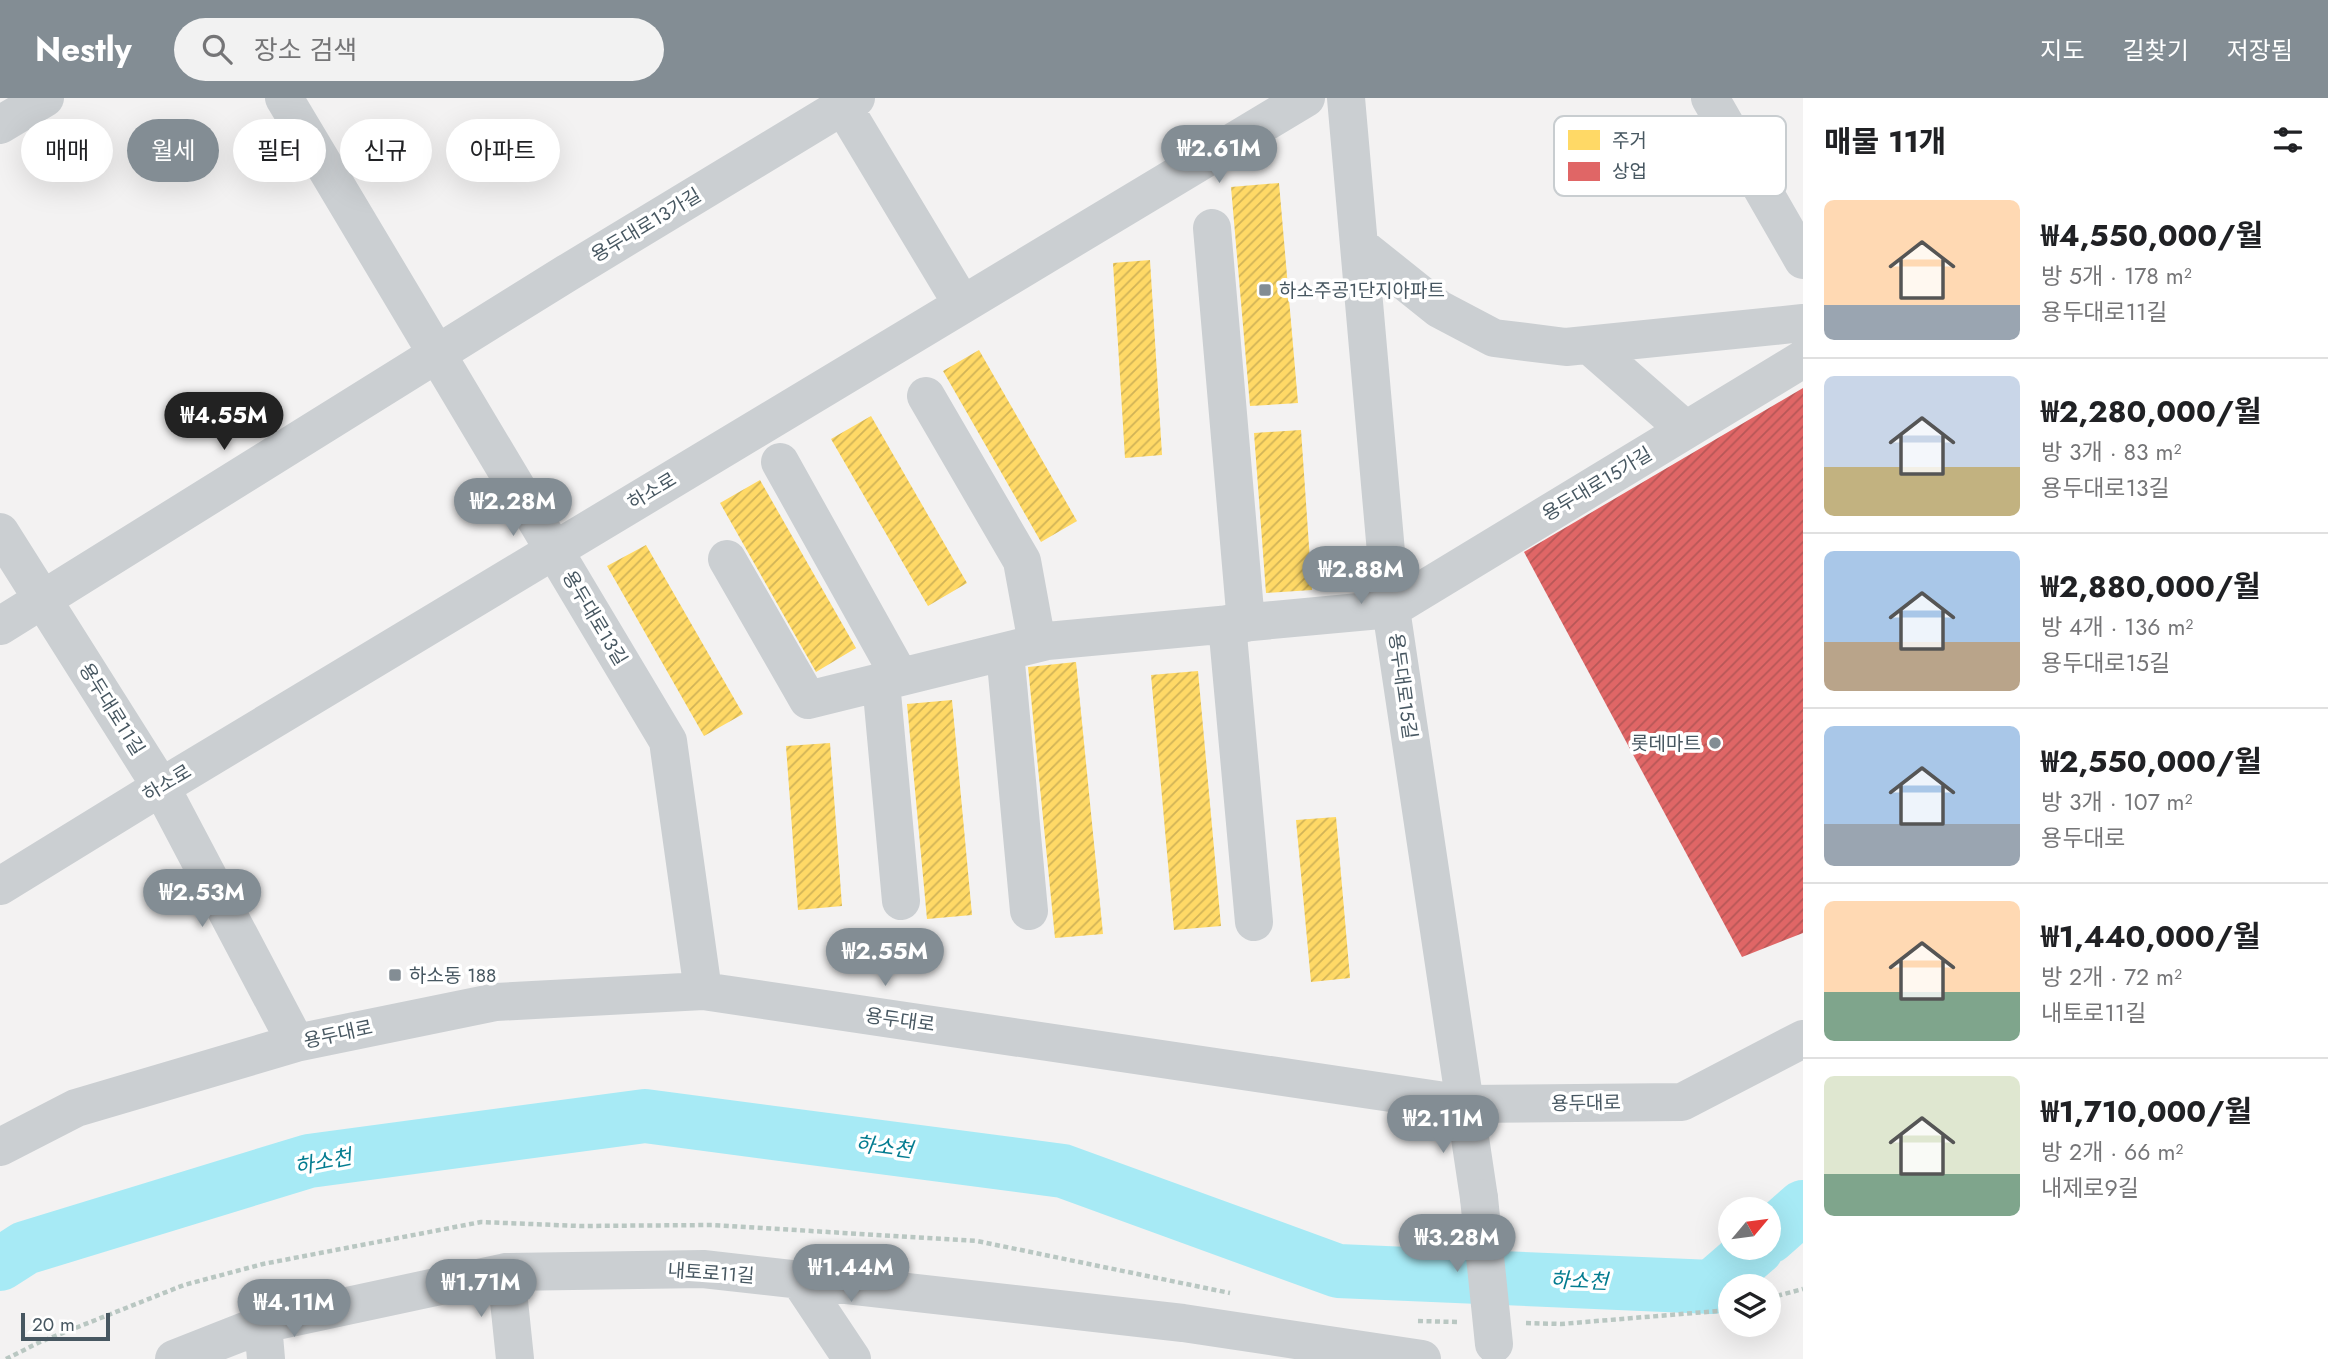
<!DOCTYPE html>
<html lang="ko">
<meta charset="utf-8">
<style>
:root{--surface:#fff;--page:#f2f2f2;--text:#202124;--muted:#757577;--line:#e0e0e0;--accent:#838d94}
body{margin:0;font-family:Jost,"Noto Sans KR",sans-serif;background:var(--page);color:var(--text);height:100vh;display:flex;flex-direction:column;font-size:26px;white-space:nowrap}
*{box-sizing:border-box;margin:0}
p{font-size:23px;color:var(--muted)}
.icon{flex:none;width:38px;height:38px;fill:none;stroke:currentColor;stroke-width:2;stroke-linecap:round;stroke-linejoin:round}
.map{position:relative;flex:1;overflow:hidden}
.details{display:flex;flex-direction:column;background:var(--surface);width:525px}
.details>*{flex:none}
.banner{position:absolute;left:21px;top:21px;width:665px;height:63px;display:flex;gap:14px}
.needle{width:46px;rotate:61deg}
.tools{position:absolute;left:1718px;top:1099px;display:grid;gap:14px}
.tools a{display:grid;place-items:center;width:63px;height:63px;border-radius:50%;background:var(--surface);box-shadow:0 7px 28px #0002;font-size:35px}
.scale{position:absolute;left:21px;bottom:18px;width:89px;box-sizing:border-box;padding-left:7px;border:4px solid #475761;border-top:0;font-size:19px;line-height:24px;white-space:nowrap;color:#475761;-webkit-text-stroke:5px #fff;paint-order:stroke}
.price{position:absolute;translate:-50% -60px;padding:0 16px;border-radius:24px;background:var(--accent);color:#fff;font-size:23px;line-height:46px;filter:drop-shadow(0 2px 4px #0008)}
.price::after{content:'';position:absolute;left:50%;top:42px;width:21px;height:16px;margin-left:-10px;background:inherit;clip-path:polygon(0 0,100% 0,50% 100%)}
.price.selected{background:#222;color:#fff}
ul{padding:0;list-style:none}
li{display:flex;align-items:center;gap:21px;height:175px;padding:0 21px}
li+li{border-top:2px solid var(--line)}
li span{display:grid;place-items:center;flex:none;width:196px;height:140px;border-radius:10px;color:#555}
li>.icon{margin-inline-start:auto}
span .icon{width:84px;height:84px;fill:#fffc;stroke-width:1}
li b{font-size:30px}
h2{display:flex;justify-content:space-between;align-items:center;height:84px;padding:0 21px;font-size:30px}
.chip{padding:0 24px;border-radius:32px;background:var(--surface);box-shadow:0 7px 28px #0002;font-size:24px;line-height:63px}
.chip.selected{background:var(--accent);color:#fff}
header{display:flex;align-items:center;gap:42px;box-sizing:border-box;height:98px;padding:0 35px;background:var(--accent);color:#fff}
header strong{font-size:33px}
nav{display:flex;gap:38px;margin-inline-start:auto;font-size:24px}
.search{width:490px;height:63px;background:var(--page);display:flex;align-items:center;gap:18px;box-sizing:border-box;padding:0 24px;border-radius:38px;color:var(--muted);font-size:26px}
main{display:flex;flex:1;min-height:0}
.map>svg:first-child{display:block}
</style>
<header>
<strong>Nestly</strong>
<div class="search"><svg class="icon" aria-label="search" viewBox="0 0 24 24"><circle cx="10" cy="10" r="6"/><path d="M15 15l6 6"/></svg>장소 검색</div>
<nav><a>지도</a><a>길찾기</a><a>저장됨</a></nav>
</header>
<main>
<div class="map">
<svg width="1803" height="1261" viewBox="0 0 1803 1261">
<defs>
<pattern id="homes-hatch" width="6" height="6" patternUnits="userSpaceOnUse" patternTransform="scale(1.75)"><rect width="6" height="6" fill="#ffd966"/><path d="M-1 1l2-2M0 6l6-6M5 7l2-2" fill="none" stroke="#d0b357"/></pattern>
<pattern id="shops-hatch" width="6" height="6" patternUnits="userSpaceOnUse" patternTransform="scale(1.75)"><rect width="6" height="6" fill="#e06666"/><path d="M-1 1l2-2M0 6l6-6M5 7l2-2" fill="none" stroke="#b75757"/></pattern>
</defs>
<rect width="100%" height="100%" fill="#f3f2f2"/>
<!-- homes -->
<path fill="url(#homes-hatch)" d="M1279 85 1298 305 1250 308 1231 89Z
M1150 162 1162 357 1125 360 1113 165Z
M979 252 1077 423 1041 444 943 273Z
M871 318 967 485 928 508 831 341Z
M1301 332 1312 492 1266 495 1254 335Z
M760 382 856 550 816 574 720 405Z
M646 447 743 616 704 638 607 468Z
M1076 564 1103 836 1055 840 1028 569Z
M1198 573 1221 828 1174 832 1151 577Z
M952 602 972 817 927 821 907 606Z
M830 645 842 808 798 812 786 648Z
M1336 719 1350 880 1311 884 1296 722Z"/>
<!-- shops -->
<path fill="url(#shops-hatch)" d="M1803 290V835L1742 859 1524 454Z"/>
<g fill="none" stroke-linecap="round" stroke-linejoin="round">
<!-- river -->
<path stroke="#a7eaf5" stroke-width="54" d="M1769 1139 1803 1109
M0 1166 25 1150 309 1063 645 1018 1063 1073 1338 1173 1712 1189 1757 1150"/>
<!-- path -->
<path stroke="#b9c7c2" stroke-width="4.5" stroke-dasharray="5 3.5" stroke-linecap="butt" d="M1769 1200 1803 1191
M1418 1223 1458 1224
M1526 1225 1561 1226 1718 1213 1731 1210
M6 1261 40 1244 184 1187 263 1166 481 1124 580 1128 712 1127 977 1143 1230 1195"/>
<!-- minor -->
<path stroke="#cbcfd2" stroke-width="38" d="M284 0 668 643 703 893
M1346 0 1391 511 1479 1100
M1710 0 1803 162
M843 8 962 206
M0 27 45 0
M1212 130 1246 525
M1359 147 1439 211 1494 240 1566 249 1803 225
M1589 247 1686 332
M926 298 1022 463 1037 545
M780 364 900 579
M0 434 161 689 296 945
M727 461 808 602 1047 543 1391 511 1803 261
M1227 526 1254 824
M0 528 567 175 856 0
M1005 554 1029 813
M881 584 901 803
M0 788 161 689 1306 0
M0 1049 76 1010 296 945 496 904 703 893 1465 1006 1682 1004 1803 941
M506 1174 515 1261
M800 1183 852 1261
M263 1226 266 1261
M174 1261 263 1226 506 1174 703 1171 1183 1225 1422 1261"/>
<!-- minor-bridge -->
<path stroke="#cbcfd2" stroke-width="38" d="M1479 1100 1494 1246"/>
</g>
<!-- markers -->
<g fill="#838d94" stroke="#fff" stroke-width="2.5">
<rect x="1258" y="185" width="14" height="14" rx="3.5"/>
<circle cx="1715" cy="645" r="7"/>
<rect x="388" y="870" width="14" height="14" rx="3.5"/>
</g>
<g text-anchor="middle" dominant-baseline="central" stroke-width="7" stroke-linejoin="round" paint-order="stroke">
<!-- street labels -->
<g font-size="19" fill="#475761" stroke="#fff">
<text transform="translate(646 127) rotate(-31)">용두대로13가길</text>
<text transform="translate(1597 386) rotate(-31)">용두대로15가길</text>
<text transform="translate(652 393) rotate(-31)">하소로</text>
<text transform="translate(595 520) rotate(59)">용두대로13길</text>
<text transform="translate(1403 588) rotate(82)">용두대로15길</text>
<text transform="translate(112 611) rotate(58)">용두대로11길</text>
<text transform="translate(167 685) rotate(-31)">하소로</text>
<text transform="translate(900 922) rotate(8)">용두대로</text>
<text transform="translate(338 936) rotate(-12)">용두대로</text>
<text transform="translate(1586 1005) rotate(-1)">용두대로</text>
<text transform="translate(711 1175) rotate(4)">내토로11길</text>
</g>
<!-- poi labels -->
<g font-size="19" fill="#475761" stroke="#fff" text-anchor="start">
<text x="1279" y="192">하소주공1단지아파트</text>
<text x="1701" y="645" text-anchor="end">롯데마트</text>
<text x="409" y="877">하소동 188</text>
</g>
<!-- water labels -->
<g font-size="21" font-style="italic" fill="#047c90" stroke="#fff">
<text transform="translate(884 1049) rotate(7)">하소천</text>
<text transform="translate(323 1064) rotate(-11)">하소천</text>
<text transform="translate(1579 1183) rotate(2)">하소천</text>
</g>
</g>
<!-- legend -->
<rect x="1554" y="18" width="232" height="80" rx="10" fill="#fff" stroke="#c8cdd0" stroke-width="2"/>
<rect x="1568" y="32" width="32" height="20" fill="#ffd966"/>
<rect x="1568" y="64" width="32" height="19" fill="#e06666"/>
<g font-size="19" fill="#475761">
<text x="1612" y="49">주거</text>
<text x="1612" y="80">상업</text>
</g>
</svg>
<div class="tools">
<a><svg class="needle" viewBox="-14 -14 28 28"><path d="M0-13l5 13h-10z" fill="#e53935"/><path d="M0 13l5-13h-10z" fill="#757577"/></svg></a>
<a><svg class="icon" aria-label="layers" viewBox="0 0 24 24"><path d="M12 4l9 5-9 5-9-5zM3 14l9 5 9-5"/></svg></a>
</div>
<div class="scale">20 m</div>
<b class="price" style="left:1219px;top:87px">₩2.61M</b>
<b class="price selected" style="left:224px;top:354px">₩4.55M</b>
<b class="price" style="left:513px;top:440px">₩2.28M</b>
<b class="price" style="left:1361px;top:508px">₩2.88M</b>
<b class="price" style="left:202px;top:831px">₩2.53M</b>
<b class="price" style="left:885px;top:890px">₩2.55M</b>
<b class="price" style="left:1443px;top:1057px">₩2.11M</b>
<b class="price" style="left:1457px;top:1176px">₩3.28M</b>
<b class="price" style="left:851px;top:1206px">₩1.44M</b>
<b class="price" style="left:481px;top:1221px">₩1.71M</b>
<b class="price" style="left:294px;top:1241px">₩4.11M</b>
<div class="banner">
<a class="chip">매매</a>
<a class="chip selected">월세</a>
<a class="chip">필터</a>
<a class="chip">신규</a>
<a class="chip">아파트</a>
</div>
</div>
<section class="details">
<h2>매물 11개<svg class="icon" aria-label="filters" viewBox="0 0 24 24"><path d="M4 7h16M4 17h16"/><circle cx="9" cy="7" r="2"/><circle cx="15" cy="17" r="2"/></svg></h2>
<ul>
<li><span style="background:linear-gradient(#ffd9b3 75%,#9aa5b1 0)"><svg class="icon" aria-label="home" viewBox="0 0 24 24"><path d="M3 11l9-7 9 7M6 9v11h12V9"/></svg></span><div><b>₩4,550,000/월</b><p>방 5개 · 178 m²</p><p>용두대로11길</p></div></li>
<li><span style="background:linear-gradient(#c9d6e8 65%,#c2b280 0)"><svg class="icon" aria-label="home" viewBox="0 0 24 24"><path d="M3 11l9-7 9 7M6 9v11h12V9"/></svg></span><div><b>₩2,280,000/월</b><p>방 3개 · 83 m²</p><p>용두대로13길</p></div></li>
<li><span style="background:linear-gradient(#a9c7e8 65%,#b9a48a 0)"><svg class="icon" aria-label="home" viewBox="0 0 24 24"><path d="M3 11l9-7 9 7M6 9v11h12V9"/></svg></span><div><b>₩2,880,000/월</b><p>방 4개 · 136 m²</p><p>용두대로15길</p></div></li>
<li><span style="background:linear-gradient(#a9c7e8 70%,#9aa5b1 0)"><svg class="icon" aria-label="home" viewBox="0 0 24 24"><path d="M3 11l9-7 9 7M6 9v11h12V9"/></svg></span><div><b>₩2,550,000/월</b><p>방 3개 · 107 m²</p><p>용두대로</p></div></li>
<li><span style="background:linear-gradient(#ffd9b3 65%,#7fa58c 0)"><svg class="icon" aria-label="home" viewBox="0 0 24 24"><path d="M3 11l9-7 9 7M6 9v11h12V9"/></svg></span><div><b>₩1,440,000/월</b><p>방 2개 · 72 m²</p><p>내토로11길</p></div></li>
<li><span style="background:linear-gradient(#dfe7d0 70%,#7fa58c 0)"><svg class="icon" aria-label="home" viewBox="0 0 24 24"><path d="M3 11l9-7 9 7M6 9v11h12V9"/></svg></span><div><b>₩1,710,000/월</b><p>방 2개 · 66 m²</p><p>내제로9길</p></div></li>
</ul>
</section>
</main>
